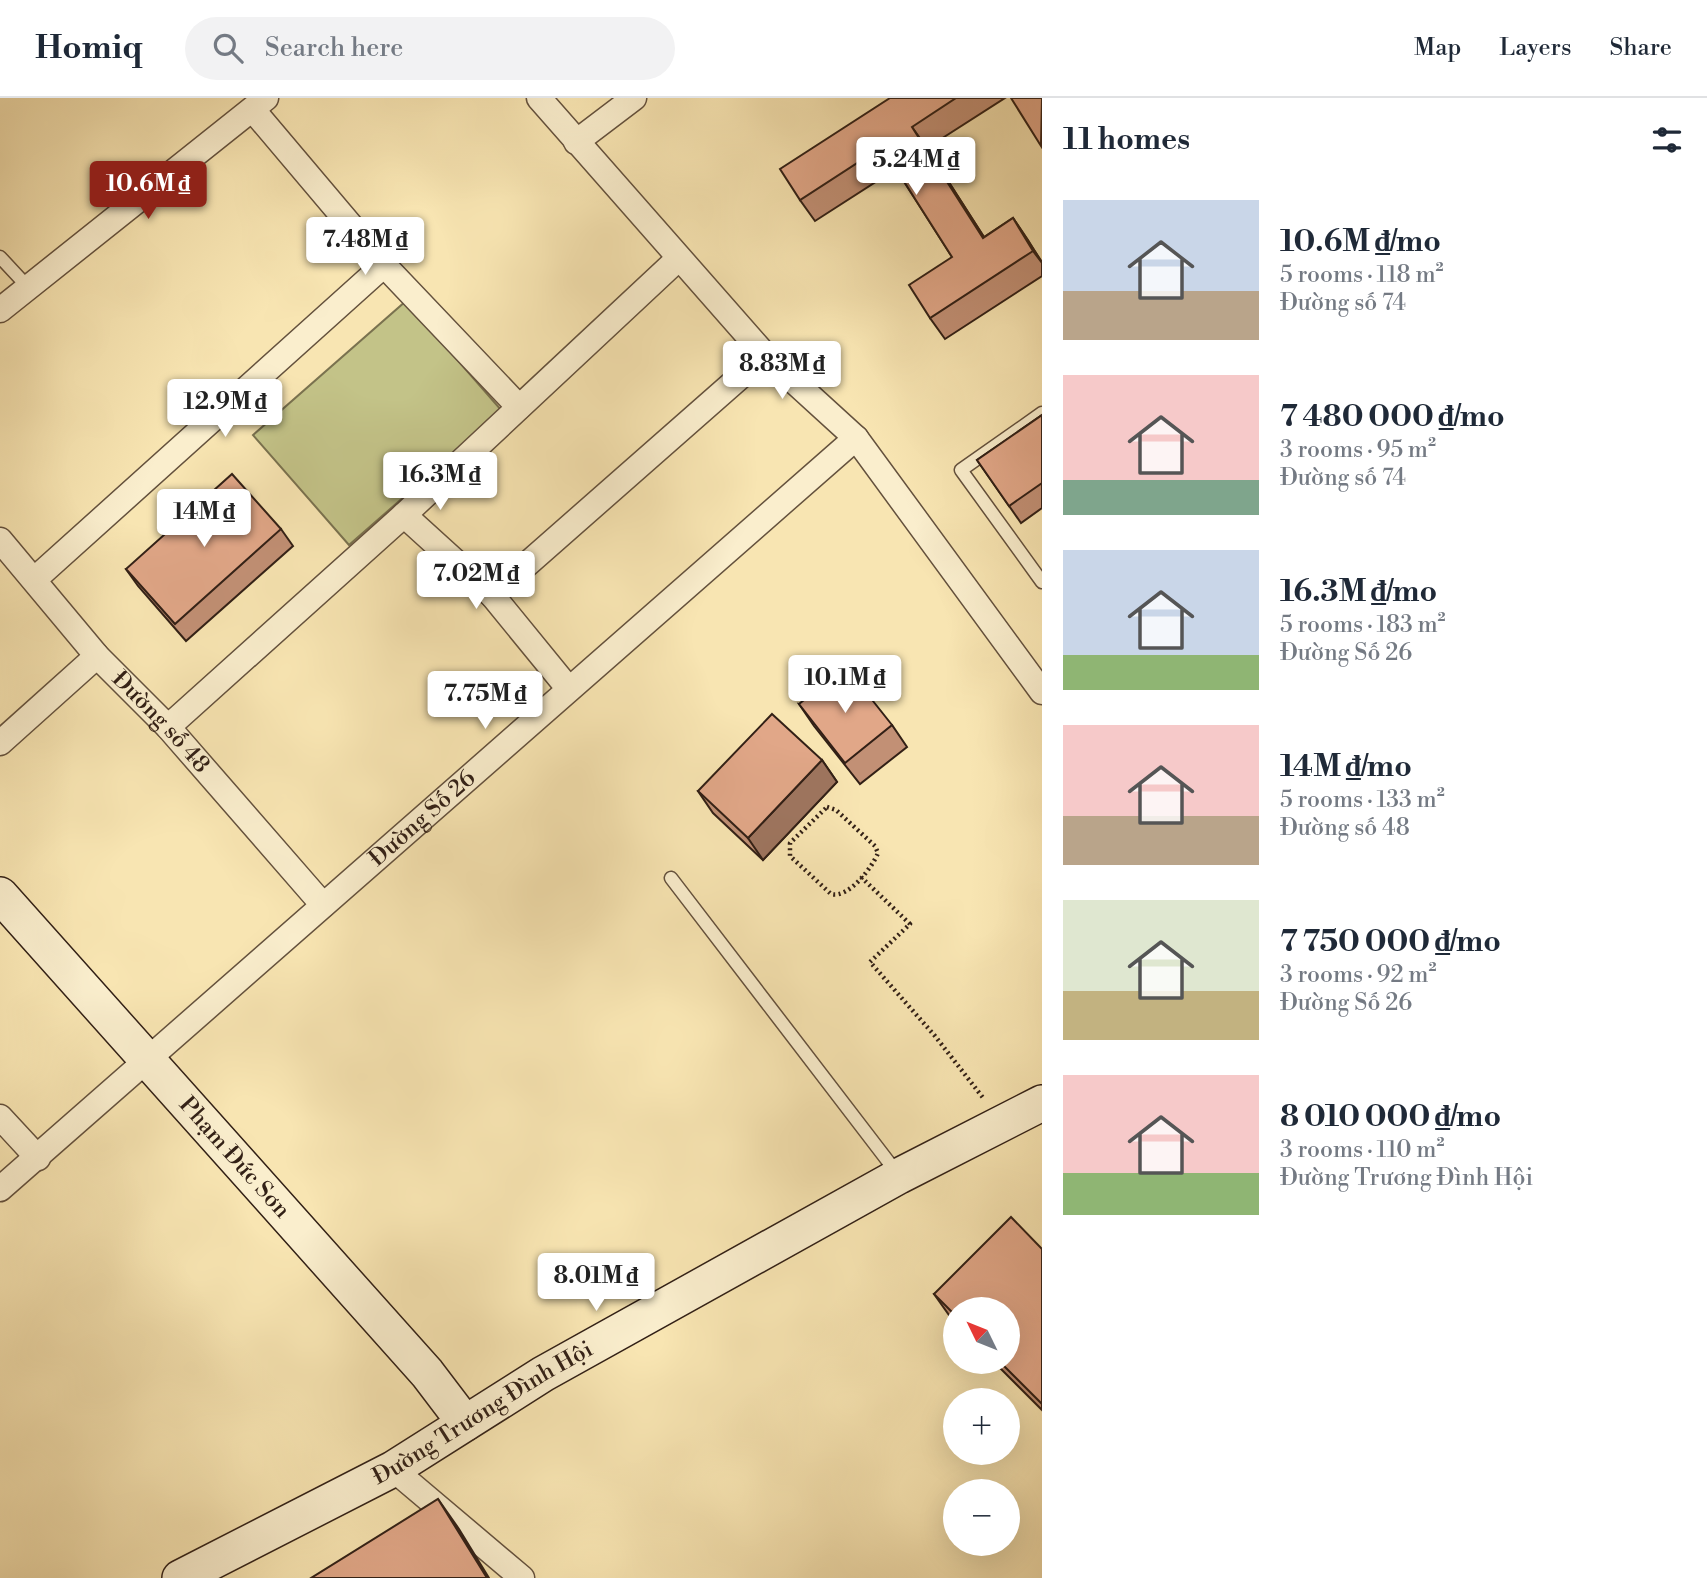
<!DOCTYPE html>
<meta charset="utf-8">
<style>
:root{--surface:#fff;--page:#f2f2f3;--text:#1f2937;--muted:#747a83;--line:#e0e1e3;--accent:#8f2418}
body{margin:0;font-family:"Libre Bodoni",serif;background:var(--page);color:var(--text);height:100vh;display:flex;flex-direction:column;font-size:26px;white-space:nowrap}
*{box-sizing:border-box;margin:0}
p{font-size:23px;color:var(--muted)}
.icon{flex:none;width:38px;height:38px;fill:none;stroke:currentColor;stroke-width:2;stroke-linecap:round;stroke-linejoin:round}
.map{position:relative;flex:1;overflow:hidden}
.side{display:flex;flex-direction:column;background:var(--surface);width:665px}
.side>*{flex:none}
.needle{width:46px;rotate:313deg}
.controls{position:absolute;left:943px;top:1199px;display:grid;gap:14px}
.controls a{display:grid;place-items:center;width:77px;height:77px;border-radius:50%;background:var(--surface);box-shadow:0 7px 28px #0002;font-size:35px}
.price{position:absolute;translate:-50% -60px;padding:0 16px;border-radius:7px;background:#fff;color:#222;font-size:23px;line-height:46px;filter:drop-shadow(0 2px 4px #0008)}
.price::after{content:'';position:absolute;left:50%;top:42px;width:21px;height:16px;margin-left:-10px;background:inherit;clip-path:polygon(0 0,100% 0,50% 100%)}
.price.active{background:var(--accent);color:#fff}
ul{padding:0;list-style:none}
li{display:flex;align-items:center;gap:21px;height:175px;padding:0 21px}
li span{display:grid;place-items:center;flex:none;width:196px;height:140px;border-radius:0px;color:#555}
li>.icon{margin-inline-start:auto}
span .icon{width:84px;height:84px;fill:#fffc;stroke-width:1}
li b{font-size:30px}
h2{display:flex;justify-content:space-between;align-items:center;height:84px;padding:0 21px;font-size:30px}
header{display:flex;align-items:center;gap:42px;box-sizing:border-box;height:98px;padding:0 35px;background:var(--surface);border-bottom:2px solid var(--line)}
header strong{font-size:33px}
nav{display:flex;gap:38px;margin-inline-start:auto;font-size:24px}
.search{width:490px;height:63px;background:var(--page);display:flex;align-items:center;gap:18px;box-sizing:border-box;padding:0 24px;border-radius:38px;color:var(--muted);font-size:26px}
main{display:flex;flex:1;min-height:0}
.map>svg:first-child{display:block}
</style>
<header>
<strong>Homiq</strong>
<div class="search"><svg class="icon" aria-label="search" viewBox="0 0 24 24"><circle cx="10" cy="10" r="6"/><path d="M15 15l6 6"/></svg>Search here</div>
<nav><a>Map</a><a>Layers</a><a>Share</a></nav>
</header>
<main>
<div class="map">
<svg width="1042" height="1480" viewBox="0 0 1042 1480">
<rect width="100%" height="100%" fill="#f8e5b2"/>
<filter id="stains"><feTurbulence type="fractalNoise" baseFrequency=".00286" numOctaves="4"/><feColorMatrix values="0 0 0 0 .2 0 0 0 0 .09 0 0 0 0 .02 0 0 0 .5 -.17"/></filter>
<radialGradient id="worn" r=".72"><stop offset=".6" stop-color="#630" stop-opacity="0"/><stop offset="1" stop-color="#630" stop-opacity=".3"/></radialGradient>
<!-- green -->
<path fill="#c3c388" stroke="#7a724f" stroke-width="2" d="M406 203 502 313 349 447 253 337Z"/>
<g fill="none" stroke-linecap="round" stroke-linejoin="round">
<!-- lane casing -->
<g stroke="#64513d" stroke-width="15">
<path id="lane" d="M0 159 27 188
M1042 315 961 372 1042 484
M671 780 897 1075"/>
</g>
<!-- street casing -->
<g stroke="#64513d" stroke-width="27">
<g id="street">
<path d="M539 0 765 257 856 340 1042 594"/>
<path d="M253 12 384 167 519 309"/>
<path d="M576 44 634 0"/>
<path d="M0 212 266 0"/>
<path d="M404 417 492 497 568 590"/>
<path id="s1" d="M0 442 97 558 168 629 323 807"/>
<path d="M35 481 384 167"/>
<path d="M492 497 765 257"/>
<path d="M168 629 404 417 678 161"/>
<path d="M0 645 97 558"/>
<path d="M0 1019 38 1060"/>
<path id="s2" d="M0 1091 856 340"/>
<path d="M393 1371 522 1480"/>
</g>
</g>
<!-- secondary casing -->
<g stroke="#322016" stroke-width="38">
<g id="secondary">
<path id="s3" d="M0 797 427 1275 465 1325"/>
<path id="s4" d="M180 1480 393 1371 543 1276 899 1078 1042 1005"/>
</g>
</g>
<!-- path -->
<path stroke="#322016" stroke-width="4.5" stroke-dasharray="2 3.5" stroke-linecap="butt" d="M827 709 836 712 875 748 878 755C872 770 848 801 831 796L790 758V745Z
M861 779 910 826 870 864 935 938 984 1001"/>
<!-- lane -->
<use href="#lane" stroke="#faeecd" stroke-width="12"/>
<!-- street -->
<use href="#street" stroke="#faeecd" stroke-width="24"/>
<!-- secondary -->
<use href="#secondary" stroke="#faeecd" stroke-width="35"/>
</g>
<!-- wall -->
<path fill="#c29075" stroke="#322016" stroke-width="2" d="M890 0H1005L927 50 984 139 1013 120 1042 164V178L945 241 930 220 952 159 896 71 815 123 800 102Z
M1042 317V410L1021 425 977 362Z
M281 431 293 448 186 543 138 488 126 471Z
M799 606 892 627 907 649 860 686 814 628Z
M822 662 837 684 763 762 713 715 698 693Z
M1042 1151V1312L994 1264H1008L956 1211V1224L949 1217 934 1196Z"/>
<!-- shaded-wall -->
<path fill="#9e755f" stroke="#322016" stroke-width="2" d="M912 29 927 50 998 161 983 140Z
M1013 120 1028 142 1042 165 1033 153Z
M822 662 837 684 763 762 748 740Z
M438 1401 459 1431 489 1480H487Z"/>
<!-- building -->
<path fill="#e1a788" stroke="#322016" stroke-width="2" d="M890 0H956L912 29 983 140 1013 120 1033 153 930 220 909 187 952 159 882 49 800 102 780 71Z
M1011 0H1042L1041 48Z
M1042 317V385L1009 408 977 362Z
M232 376 281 431 175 526 126 471Z
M846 569 892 627 845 665 799 606Z
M772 616 822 662 748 740 698 693Z
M1011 1119 1042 1151V1306L1000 1264H1008V1211H956V1218L934 1196Z
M438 1401 487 1480H311Z"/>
<g text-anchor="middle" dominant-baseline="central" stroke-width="5" stroke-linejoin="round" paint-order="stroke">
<!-- street labels -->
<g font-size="23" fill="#322016" stroke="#faeecd">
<text stroke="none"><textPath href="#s1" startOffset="243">Đường số 48</textPath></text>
<text stroke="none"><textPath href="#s2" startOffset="562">Đường Số 26</textPath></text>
<text stroke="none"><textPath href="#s3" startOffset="352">Phạm Đức Sơn</textPath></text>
<text stroke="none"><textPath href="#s4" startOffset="345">Đường Trương Đình Hội</textPath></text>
</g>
</g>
<rect width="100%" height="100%" filter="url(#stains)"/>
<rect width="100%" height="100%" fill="url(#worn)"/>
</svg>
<div class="controls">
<a><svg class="needle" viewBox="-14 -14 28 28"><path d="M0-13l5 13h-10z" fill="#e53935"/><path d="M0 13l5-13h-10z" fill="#747a83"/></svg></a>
<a>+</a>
<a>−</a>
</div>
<b class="price" style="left:916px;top:99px">5.24M ₫</b>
<b class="price active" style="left:148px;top:123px">10.6M ₫</b>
<b class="price" style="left:365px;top:179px">7.48M ₫</b>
<b class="price" style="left:782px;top:303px">8.83M ₫</b>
<b class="price" style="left:225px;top:341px">12.9M ₫</b>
<b class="price" style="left:440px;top:414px">16.3M ₫</b>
<b class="price" style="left:204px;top:451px">14M ₫</b>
<b class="price" style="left:476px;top:513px">7.02M ₫</b>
<b class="price" style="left:845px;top:617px">10.1M ₫</b>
<b class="price" style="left:485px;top:633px">7.75M ₫</b>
<b class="price" style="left:596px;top:1215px">8.01M ₫</b>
</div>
<section class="side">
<h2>11 homes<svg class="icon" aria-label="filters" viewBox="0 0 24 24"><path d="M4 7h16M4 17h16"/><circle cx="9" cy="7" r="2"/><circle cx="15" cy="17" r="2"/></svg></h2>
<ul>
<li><span style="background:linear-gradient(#c9d6e8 65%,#b9a48a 0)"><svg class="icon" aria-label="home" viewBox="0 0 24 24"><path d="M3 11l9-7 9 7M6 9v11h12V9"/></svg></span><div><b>10.6M ₫/mo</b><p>5 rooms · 118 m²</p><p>Đường số 74</p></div></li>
<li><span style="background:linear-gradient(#f6c9c9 75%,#7fa58c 0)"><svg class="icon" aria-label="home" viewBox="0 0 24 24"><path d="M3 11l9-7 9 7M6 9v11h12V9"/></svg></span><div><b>7 480 000 ₫/mo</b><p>3 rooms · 95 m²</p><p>Đường số 74</p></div></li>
<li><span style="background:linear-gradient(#c9d6e8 75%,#8fb573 0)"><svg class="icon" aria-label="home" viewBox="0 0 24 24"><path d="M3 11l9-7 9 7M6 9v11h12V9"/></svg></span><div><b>16.3M ₫/mo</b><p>5 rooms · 183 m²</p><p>Đường Số 26</p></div></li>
<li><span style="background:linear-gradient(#f6c9c9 65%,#b9a48a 0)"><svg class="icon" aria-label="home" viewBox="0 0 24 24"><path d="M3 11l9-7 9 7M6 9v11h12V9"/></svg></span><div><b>14M ₫/mo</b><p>5 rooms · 133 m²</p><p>Đường số 48</p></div></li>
<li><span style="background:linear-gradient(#dfe7d0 65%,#c2b280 0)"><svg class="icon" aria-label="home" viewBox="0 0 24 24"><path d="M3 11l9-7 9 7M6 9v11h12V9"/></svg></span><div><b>7 750 000 ₫/mo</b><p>3 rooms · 92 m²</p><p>Đường Số 26</p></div></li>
<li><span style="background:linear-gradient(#f6c9c9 70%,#8fb573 0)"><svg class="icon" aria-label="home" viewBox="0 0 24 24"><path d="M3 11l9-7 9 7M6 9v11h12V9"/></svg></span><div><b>8 010 000 ₫/mo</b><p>3 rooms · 110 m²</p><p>Đường Trương Đình Hội</p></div></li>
</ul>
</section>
</main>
